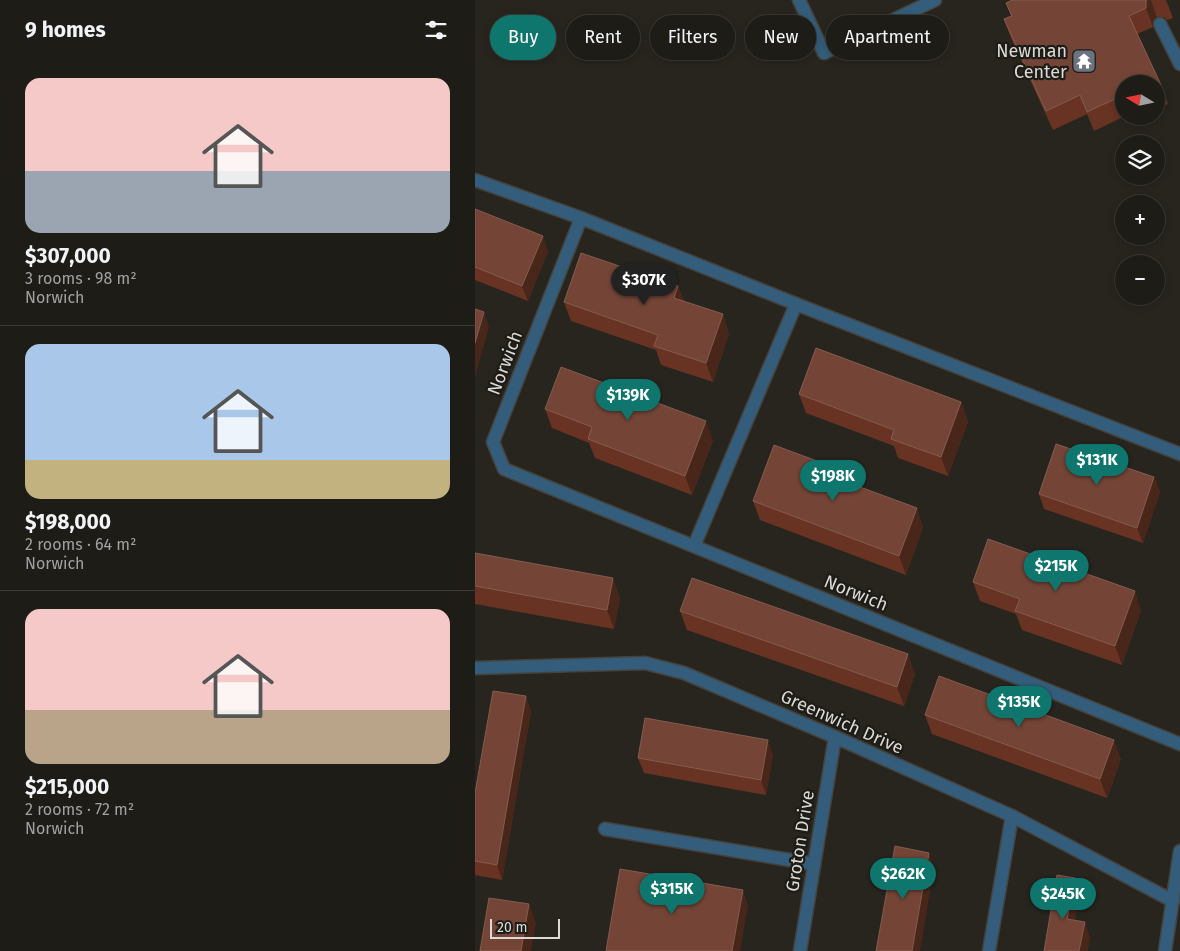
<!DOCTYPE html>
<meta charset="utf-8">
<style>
:root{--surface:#1e1c17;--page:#262520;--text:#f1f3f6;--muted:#a1a1a1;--line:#3c3a36;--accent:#0f766e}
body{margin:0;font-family:"Fira Sans",sans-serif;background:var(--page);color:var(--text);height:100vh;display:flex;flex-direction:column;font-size:19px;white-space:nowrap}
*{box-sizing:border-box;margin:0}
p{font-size:16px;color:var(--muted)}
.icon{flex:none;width:28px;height:28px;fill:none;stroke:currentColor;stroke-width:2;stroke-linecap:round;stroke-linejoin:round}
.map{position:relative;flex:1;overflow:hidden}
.sheet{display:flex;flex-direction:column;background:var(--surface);width:475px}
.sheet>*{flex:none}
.top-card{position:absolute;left:15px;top:15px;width:475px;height:45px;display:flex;gap:10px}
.needle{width:32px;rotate:280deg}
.tools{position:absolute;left:640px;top:75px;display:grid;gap:10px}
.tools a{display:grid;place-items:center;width:50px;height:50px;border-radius:50%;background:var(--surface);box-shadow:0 2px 8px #0003,0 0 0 1px var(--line);font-size:25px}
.scale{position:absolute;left:15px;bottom:12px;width:70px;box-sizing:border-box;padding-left:5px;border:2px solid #dcdad6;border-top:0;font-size:14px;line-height:18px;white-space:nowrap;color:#dcdad6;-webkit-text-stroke:4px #1e1c16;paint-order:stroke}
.price{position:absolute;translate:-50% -42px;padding:0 11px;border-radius:18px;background:var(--accent);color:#fff;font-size:16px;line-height:32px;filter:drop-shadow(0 1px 2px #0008)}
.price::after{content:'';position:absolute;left:50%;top:30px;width:15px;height:11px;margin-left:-8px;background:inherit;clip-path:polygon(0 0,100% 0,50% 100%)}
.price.on{background:#222;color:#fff}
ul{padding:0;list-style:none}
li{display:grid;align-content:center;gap:10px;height:265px;padding:0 25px}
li+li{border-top:1px solid var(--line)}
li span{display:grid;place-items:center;height:155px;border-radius:15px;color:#555}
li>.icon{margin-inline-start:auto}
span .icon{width:90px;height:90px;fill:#fffc;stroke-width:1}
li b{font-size:21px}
h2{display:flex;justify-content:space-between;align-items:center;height:60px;padding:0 25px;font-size:21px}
.pill{padding:0 18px;border-radius:22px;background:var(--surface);box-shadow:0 2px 8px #0003,0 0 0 1px var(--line);font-size:18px;line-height:45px}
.pill.on{background:var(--accent);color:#fff}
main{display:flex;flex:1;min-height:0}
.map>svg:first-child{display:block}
</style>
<main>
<section class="sheet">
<h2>9 homes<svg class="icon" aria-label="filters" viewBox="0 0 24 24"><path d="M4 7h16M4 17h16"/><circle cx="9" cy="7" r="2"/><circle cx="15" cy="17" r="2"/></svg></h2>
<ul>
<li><span style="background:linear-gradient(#f6c9c9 60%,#9aa5b1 0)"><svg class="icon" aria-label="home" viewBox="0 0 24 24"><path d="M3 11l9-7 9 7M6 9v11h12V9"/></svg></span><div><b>$307,000</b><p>3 rooms · 98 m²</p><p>Norwich</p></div></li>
<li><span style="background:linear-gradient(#a9c7e8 75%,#c2b280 0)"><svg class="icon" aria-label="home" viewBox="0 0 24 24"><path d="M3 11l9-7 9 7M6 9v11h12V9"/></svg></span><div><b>$198,000</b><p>2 rooms · 64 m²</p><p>Norwich</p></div></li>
<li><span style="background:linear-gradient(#f6c9c9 65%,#b9a48a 0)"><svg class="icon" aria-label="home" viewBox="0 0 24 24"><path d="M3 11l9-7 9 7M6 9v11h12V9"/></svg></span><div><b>$215,000</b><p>2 rooms · 72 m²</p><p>Norwich</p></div></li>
</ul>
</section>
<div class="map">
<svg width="705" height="951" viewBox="0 0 705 951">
<rect width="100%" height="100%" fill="#28251f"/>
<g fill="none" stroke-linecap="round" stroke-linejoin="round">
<!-- lane casing -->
<g stroke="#45423c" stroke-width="15">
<path id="lane" d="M324 0 349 53 460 0
M685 24 705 64
M0 180 106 218
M219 546 321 304
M130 829 339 864
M514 951 537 816"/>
</g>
<!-- street casing -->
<g stroke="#45423c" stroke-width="15">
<path id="street" d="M705 454 321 304 106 218 18 442 29 469 705 744
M0 668 170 663 209 673 360 737 537 816 698 901
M325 951 360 737
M690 951 705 851"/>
</g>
<!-- lane -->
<use href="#lane" stroke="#335d7a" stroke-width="12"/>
<!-- street -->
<use href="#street" stroke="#335d7a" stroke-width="12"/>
</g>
<!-- wall -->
<path fill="#683323" d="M537 0H691L698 18 692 20 689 17H682L678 20V27L662 34 686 85 693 104 681 109V84H649V116H666L651 123 648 117 619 131 612 114 578 130 536 38 529 19 536 16 531 3Z
M0 209 73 251 53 301 0 280Z
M203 286 209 301 254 333 238 382 186 365 181 350 96 321 89 302Z
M324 394 486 402 493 422 473 476 423 458 419 446 331 413Z
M70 409 238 440 217 495 120 458 114 443 77 428Z
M350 464 354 475 448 527 431 575 285 520 278 501Z
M679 477 685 492 668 543 569 509 564 494Z
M0 553 145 598 139 629 0 604Z
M498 582 666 610 647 665 547 630 541 614 505 601Z
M205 611 440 674 429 706 212 630Z
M56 711 27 880 0 875V793Z
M450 715 646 759 632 798 457 734Z
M298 755 291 795 169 773 163 758Z"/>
<!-- shaded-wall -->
<path fill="#49261a" d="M672 0H676L682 17 678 20V27L671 8V1Z
M68 236 73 251 53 301 47 286Z
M203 286 210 305 199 298Z
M9 312 14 327 0 377V343Z
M248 314 254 333 238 382 231 363Z
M486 402 493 422 473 476 466 457Z
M231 421 238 440 217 495 210 476Z
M350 464 357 483 347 473Z
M679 477 685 492 668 543 662 528Z
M442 508 448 527 431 575 424 556Z
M138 578 145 598 139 629 132 610Z
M660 591 666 610 647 665 640 646Z
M433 654 440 674 429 706 422 687Z
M51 696 56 711 27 880 22 865Z
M293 740 298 755 291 795 286 780Z
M639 740 646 759 632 798 625 779Z
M454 853 459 868 445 951H437Z
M600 878 605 893 598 934 592 919Z
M268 890 273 906 265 951H257Z
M54 904 61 923 56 951H46Z
M610 922 615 937 613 951H604Z"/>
<!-- building -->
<path fill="#744537" stroke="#845c50" d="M537 0H672L671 1V8L654 16 686 85 681 87V84H649V102L644 104 642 98 612 112 605 95 571 111 529 19 537 16 531 3Z
M0 209 68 236 47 286 0 267Z
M106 253 203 286 199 298 248 314 231 363 179 346 183 335 89 302Z
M0 309 9 312 0 343Z
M341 348 486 402 466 457 416 439 419 430 324 394Z
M86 367 231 421 210 476 113 439 117 427 70 409Z
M581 444 679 477 662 528 564 494Z
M299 445 350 464 347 473 442 508 424 556 278 501Z
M513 539 660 591 640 646 540 611 545 599 498 582Z
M0 553 138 578 132 610 0 586Z
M217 578 433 654 422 687 205 611Z
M464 676 639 740 625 779 450 715Z
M18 691 51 696 22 865 0 861V793Z
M170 718 293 740 286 780 163 758Z
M420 846 454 853 437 951H401Z
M145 869 268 890 257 951H131Z
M582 875 600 878 592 919 610 922 604 951H569Z
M14 898 54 904 46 951H5Z"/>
<!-- icons -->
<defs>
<g id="temple-square" transform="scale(1.25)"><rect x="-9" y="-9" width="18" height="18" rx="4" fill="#6b7280" stroke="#1e1c16"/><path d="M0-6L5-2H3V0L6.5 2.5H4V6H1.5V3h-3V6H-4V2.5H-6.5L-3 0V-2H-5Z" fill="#fff"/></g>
</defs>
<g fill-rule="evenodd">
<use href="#temple-square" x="609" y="61"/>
</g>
<g text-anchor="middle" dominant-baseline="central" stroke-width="4.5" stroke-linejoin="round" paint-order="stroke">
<!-- poi labels -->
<g font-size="18" fill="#dcdad6" stroke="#1e1c16" text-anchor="end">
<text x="592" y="51">Newman<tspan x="592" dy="21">Center</tspan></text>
</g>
<!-- street labels -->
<g font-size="18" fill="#dcdad6" stroke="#1e1c16">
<text transform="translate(30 363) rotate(-69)">Norwich</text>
<text transform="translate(381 593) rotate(22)">Norwich</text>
<text transform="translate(367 722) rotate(24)">Greenwich Drive</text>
<text transform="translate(325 841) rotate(-81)">Groton Drive</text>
</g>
</g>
</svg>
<div class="tools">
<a><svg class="needle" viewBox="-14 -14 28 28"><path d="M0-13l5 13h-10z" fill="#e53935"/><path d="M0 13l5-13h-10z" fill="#a1a1a1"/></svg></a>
<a><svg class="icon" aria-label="layers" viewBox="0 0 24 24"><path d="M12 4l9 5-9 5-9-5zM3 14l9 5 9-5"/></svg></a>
<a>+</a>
<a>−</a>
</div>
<div class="scale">20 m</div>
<b class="price on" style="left:169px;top:306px">$307K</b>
<b class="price" style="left:153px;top:421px">$139K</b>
<b class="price" style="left:622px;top:486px">$131K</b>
<b class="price" style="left:358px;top:502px">$198K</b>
<b class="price" style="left:581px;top:592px">$215K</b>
<b class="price" style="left:544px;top:728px">$135K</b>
<b class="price" style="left:428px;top:900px">$262K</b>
<b class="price" style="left:197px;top:915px">$315K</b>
<b class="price" style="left:588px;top:920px">$245K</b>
<div class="top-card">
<a class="pill on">Buy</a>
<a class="pill">Rent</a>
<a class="pill">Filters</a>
<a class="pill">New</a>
<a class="pill">Apartment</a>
</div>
</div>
</main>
